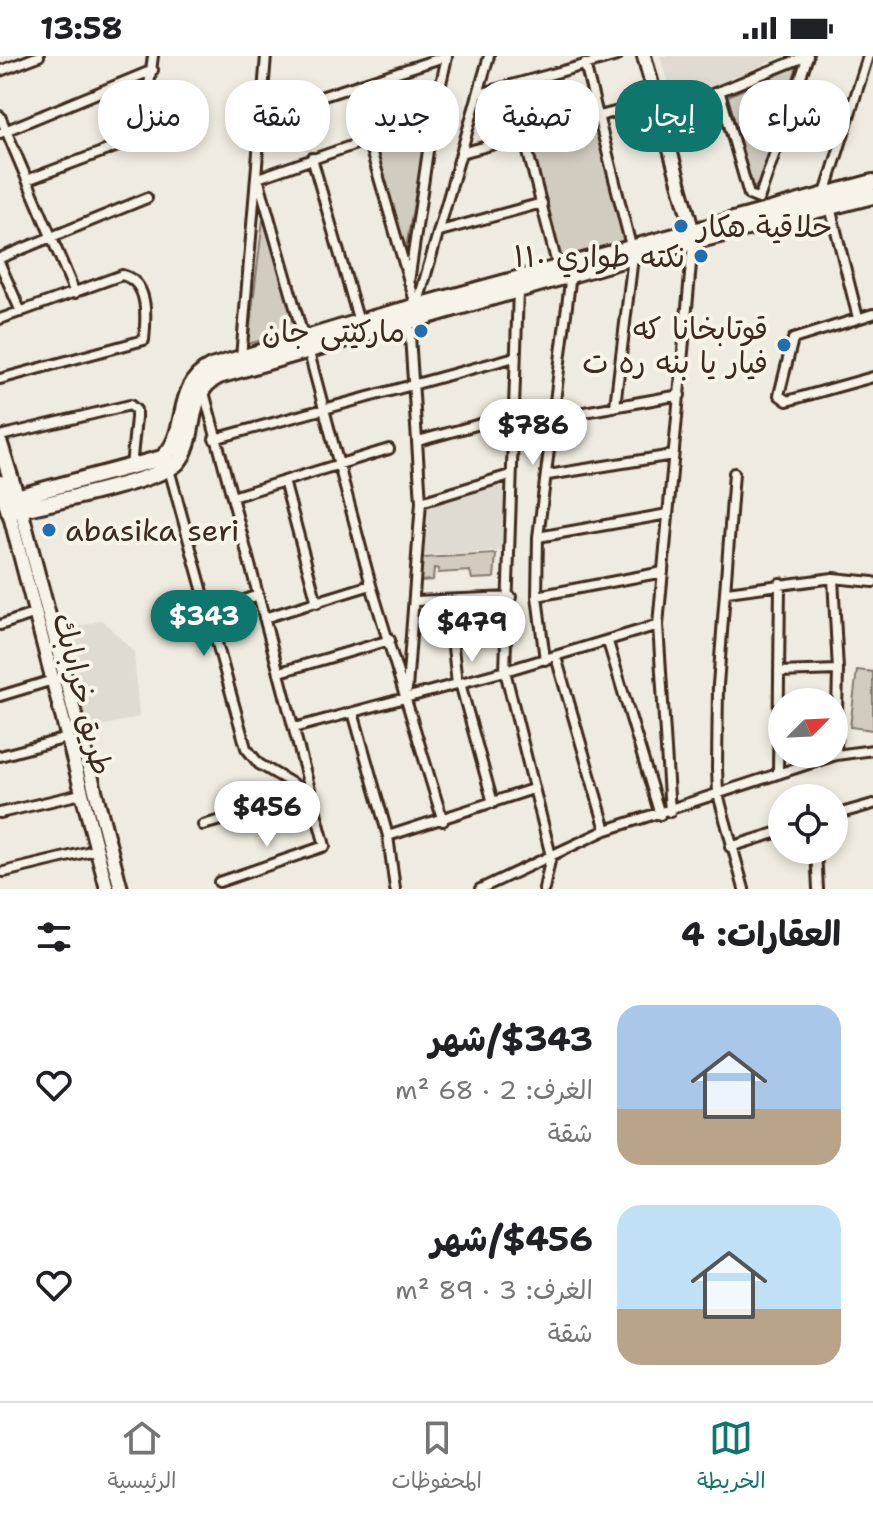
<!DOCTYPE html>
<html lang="ar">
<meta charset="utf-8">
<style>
:root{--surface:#fff;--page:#f2f2f2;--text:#202124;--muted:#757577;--line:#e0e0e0;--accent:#0f766e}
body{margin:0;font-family:"Shantell Sans","Playpen Sans Arabic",sans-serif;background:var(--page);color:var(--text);direction:rtl;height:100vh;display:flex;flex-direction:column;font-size:30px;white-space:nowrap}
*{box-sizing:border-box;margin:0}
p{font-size:26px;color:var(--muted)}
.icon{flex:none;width:44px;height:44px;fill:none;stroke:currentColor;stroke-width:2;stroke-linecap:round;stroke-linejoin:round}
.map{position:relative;height:833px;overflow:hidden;direction:ltr}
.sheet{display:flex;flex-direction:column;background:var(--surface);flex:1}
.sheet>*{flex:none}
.guide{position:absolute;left:24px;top:24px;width:826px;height:72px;direction:rtl;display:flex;gap:16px}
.needle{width:52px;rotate:66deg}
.controls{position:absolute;left:768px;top:632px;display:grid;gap:16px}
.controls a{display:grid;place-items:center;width:80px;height:80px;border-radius:50%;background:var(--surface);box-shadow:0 4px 12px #0003;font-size:40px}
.price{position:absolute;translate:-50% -68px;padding:0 18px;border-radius:28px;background:#fff;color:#222;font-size:26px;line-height:52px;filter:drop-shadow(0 2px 4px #0008)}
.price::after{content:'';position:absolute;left:50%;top:48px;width:24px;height:18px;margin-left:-12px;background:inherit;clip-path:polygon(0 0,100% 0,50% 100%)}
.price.selected{background:var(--accent);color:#fff}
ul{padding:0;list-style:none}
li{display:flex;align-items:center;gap:24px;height:200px;padding:0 32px}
li span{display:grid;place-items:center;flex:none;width:224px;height:160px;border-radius:24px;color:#555}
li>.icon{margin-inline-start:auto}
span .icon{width:96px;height:96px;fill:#fffc;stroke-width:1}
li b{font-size:34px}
h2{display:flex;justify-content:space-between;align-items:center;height:96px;padding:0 32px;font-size:34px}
.pill{padding:0 28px;border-radius:32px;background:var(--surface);box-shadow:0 4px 12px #0003;font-size:28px;line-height:72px}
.pill.selected{background:var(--accent);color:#fff}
.status{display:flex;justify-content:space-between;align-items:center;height:56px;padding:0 40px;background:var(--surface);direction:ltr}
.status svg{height:22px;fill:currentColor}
.tab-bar{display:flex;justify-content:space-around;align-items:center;height:112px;border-top:2px solid var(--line);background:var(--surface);font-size:22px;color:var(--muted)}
.tab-bar a{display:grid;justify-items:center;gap:4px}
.tab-bar .selected{color:var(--accent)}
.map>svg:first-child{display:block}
</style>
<div class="status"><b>13:58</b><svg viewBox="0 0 49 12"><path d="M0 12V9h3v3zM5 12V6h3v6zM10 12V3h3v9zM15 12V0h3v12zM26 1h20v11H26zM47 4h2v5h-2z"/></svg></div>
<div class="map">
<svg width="873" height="833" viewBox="0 0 873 833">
<rect width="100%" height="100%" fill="#efebe0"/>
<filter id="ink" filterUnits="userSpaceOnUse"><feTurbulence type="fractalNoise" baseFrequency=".0125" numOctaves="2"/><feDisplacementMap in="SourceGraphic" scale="16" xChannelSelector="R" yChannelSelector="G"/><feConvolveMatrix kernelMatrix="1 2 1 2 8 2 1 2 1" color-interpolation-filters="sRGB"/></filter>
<g filter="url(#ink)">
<!-- built -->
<path fill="#e0dbd0" d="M660 0H783L674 47Z
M504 425V495L421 500 424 448Z
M102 564 134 596 139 661 76 676 51 579Z"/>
<!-- green -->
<path fill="#d1cbc0" stroke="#867a6f" stroke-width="2" d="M797 10 759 127 753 133 728 40Z
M595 71 626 185 561 202 530 87Z
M427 75 405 197 375 90Z
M263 163 298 274 248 288Z
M496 498 494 522 472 523 470 515 438 517 439 513 434 512 433 524 420 525 422 502Z
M857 614 873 616V674L850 671Z"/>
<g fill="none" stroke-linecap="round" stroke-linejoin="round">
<!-- street casing -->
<g stroke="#3b2a1e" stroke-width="14">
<path id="street" d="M585 8 631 190
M0 15 39 0
M720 37 749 139 759 143 808 0
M479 38 617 0
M660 59 807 0
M0 60 75 237
M262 60 447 0
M0 77 153 14
M524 81 558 212
M368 84 416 249
M461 97 656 45
M312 102 359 266
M27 124 142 81 153 0
M824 141 868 0
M830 151 858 262
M440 175 542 147
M0 202 147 142
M0 208 21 256
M409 226 432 67 447 1
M518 234 505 615 551 800 544 833
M417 250 489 0
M873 258 793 283 779 339 787 345 873 321
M0 263 122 219C150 226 146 262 144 284L0 323
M304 283 258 122 368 84 432 67
M308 293 371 529 443 765
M241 302 266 0
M204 336 325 790 219 826
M615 350 633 201
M556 361 680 339
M0 380 130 349 136 354V362L131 411
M214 383 515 301
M418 385 513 359
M169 413 246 692 259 708 312 739
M734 417 718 629 717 712 718 738 744 833
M548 419 673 399
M284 425 317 547
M232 441 389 393
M421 446 510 419
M538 481 668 458
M833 522 873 526
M727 536 833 522 838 614 836 699
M537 540 663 516
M415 545 511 541
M448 545 457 628
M208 557 258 539
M264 562 371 529
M0 569 36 557
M608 586 660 759
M556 601 606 774
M545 604 537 540 538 481 571 218
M280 616 390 584
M779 616 838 614
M460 627 493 747
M407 633 421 446 409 264
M0 640 53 624
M353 656 388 780 395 833
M294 672 505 615 658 569
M0 700 67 682
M778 718 780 527
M670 756 658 569 693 186
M0 757 81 738
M834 759 873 748
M203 769 312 739
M388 780 533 733
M730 791 782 775
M816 794 818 833
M4 816 95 794
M480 833 606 774 836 699 873 694"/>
</g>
<!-- secondary casing -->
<g stroke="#3b2a1e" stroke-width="18">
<path id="secondary" d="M644 0 692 173
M21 453 121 833
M9 456 107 833"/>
</g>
<!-- primary casing -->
<g stroke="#3b2a1e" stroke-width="20">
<path id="primary" d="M0 388 19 449
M0 427 9 456C40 449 159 425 177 407 200 382 183 336 219 320L633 201 873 140
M5 444 162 402C191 378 172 330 211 311L359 266 873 126"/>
</g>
<!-- street -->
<use href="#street" stroke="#f7f3e8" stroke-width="8"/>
<!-- secondary -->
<use href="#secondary" stroke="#f7f3e8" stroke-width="12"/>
<!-- primary -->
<use href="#primary" stroke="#f7f3e8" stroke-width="14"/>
</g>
</g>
<!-- markers -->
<g fill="#1f6fb2" stroke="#f7f3e8" stroke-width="3">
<circle cx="681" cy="170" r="8"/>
<circle cx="701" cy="200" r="8"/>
<circle cx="421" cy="275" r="8"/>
<circle cx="784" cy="289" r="8"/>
<circle cx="49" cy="474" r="8"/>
</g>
<g text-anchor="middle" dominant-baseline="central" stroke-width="8" stroke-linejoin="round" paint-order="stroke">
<!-- poi labels -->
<g font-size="30" fill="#3b2a1e" stroke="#f7f3e8" text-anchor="end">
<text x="697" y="170" text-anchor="start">حلاقية هكار</text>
<text x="685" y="200">نكته طواري ١١٠</text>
<text x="768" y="272">قوتابخانا كه<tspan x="768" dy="34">فيار يا بنه ره ت</tspan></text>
<text x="405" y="275">مارکێتی جان</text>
<text x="65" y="474" text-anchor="start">abasika seri</text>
</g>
<!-- street labels -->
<g font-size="30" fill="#3b2a1e" stroke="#f7f3e8">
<text transform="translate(83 638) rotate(76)">طريق خرابابك</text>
</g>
</g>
</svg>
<div class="controls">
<a><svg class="needle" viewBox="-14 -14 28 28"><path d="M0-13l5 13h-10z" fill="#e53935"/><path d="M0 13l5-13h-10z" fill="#757577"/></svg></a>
<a><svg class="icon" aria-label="locate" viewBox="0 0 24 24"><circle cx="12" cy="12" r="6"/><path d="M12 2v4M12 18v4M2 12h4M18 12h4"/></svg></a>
</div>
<b class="price" style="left:533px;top:411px">$786</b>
<b class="price selected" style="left:204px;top:602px">$343</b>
<b class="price" style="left:472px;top:608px">$479</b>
<b class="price" style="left:267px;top:793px">$456</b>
<div class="guide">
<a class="pill">شراء</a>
<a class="pill selected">إيجار</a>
<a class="pill">تصفية</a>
<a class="pill">جديد</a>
<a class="pill">شقة</a>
<a class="pill">منزل</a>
</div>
</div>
<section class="sheet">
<h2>العقارات: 4<svg class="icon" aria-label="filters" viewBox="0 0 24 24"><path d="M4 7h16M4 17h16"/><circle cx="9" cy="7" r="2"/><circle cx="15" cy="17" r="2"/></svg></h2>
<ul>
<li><span style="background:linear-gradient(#a9c7e8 65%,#b9a48a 0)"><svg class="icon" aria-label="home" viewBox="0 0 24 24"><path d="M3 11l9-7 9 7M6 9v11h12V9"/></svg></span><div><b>$343/شهر</b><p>الغرف: 2 · 68 m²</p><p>شقة</p></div><svg class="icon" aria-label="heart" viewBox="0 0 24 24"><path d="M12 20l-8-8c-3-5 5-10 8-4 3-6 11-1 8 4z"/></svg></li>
<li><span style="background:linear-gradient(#bfe0f5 65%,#b9a48a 0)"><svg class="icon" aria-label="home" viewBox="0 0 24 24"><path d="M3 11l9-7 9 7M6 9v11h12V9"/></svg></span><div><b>$456/شهر</b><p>الغرف: 3 · 89 m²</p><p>شقة</p></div><svg class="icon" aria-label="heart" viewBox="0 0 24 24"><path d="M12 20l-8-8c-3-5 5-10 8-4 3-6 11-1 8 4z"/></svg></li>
</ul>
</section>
<nav class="tab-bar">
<a class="selected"><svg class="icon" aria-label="map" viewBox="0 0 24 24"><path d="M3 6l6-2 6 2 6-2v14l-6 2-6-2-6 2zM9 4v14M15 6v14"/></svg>الخريطة</a>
<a><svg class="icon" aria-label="saved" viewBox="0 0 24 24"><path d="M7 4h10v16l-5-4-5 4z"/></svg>المحفوظات</a>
<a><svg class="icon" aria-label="home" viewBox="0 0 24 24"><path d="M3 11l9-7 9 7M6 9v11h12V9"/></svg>الرئيسية</a>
</nav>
